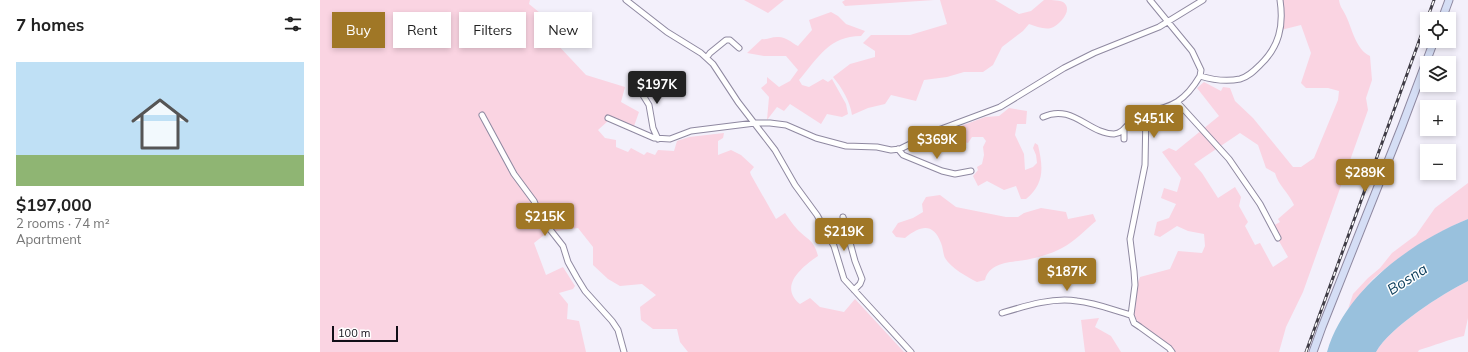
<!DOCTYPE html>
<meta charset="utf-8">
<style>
:root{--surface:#fff;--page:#f6f6f6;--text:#222;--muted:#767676;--accent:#a07726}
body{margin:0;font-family:Mulish,sans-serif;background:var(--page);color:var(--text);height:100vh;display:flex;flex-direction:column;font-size:15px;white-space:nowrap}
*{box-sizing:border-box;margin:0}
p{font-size:13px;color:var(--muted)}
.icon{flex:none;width:22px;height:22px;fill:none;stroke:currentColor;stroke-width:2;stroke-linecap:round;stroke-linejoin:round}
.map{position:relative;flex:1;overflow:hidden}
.drawer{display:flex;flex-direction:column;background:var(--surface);width:320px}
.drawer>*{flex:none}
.top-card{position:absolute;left:12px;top:12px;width:380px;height:36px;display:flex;gap:8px}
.fabs{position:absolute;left:1100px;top:12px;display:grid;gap:8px}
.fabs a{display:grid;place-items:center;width:36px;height:36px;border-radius:0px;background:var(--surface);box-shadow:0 2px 6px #0003;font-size:20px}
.scale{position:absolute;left:12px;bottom:10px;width:66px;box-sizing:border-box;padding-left:4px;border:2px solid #110e17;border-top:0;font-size:11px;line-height:14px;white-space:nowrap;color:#110e17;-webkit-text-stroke:3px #fff;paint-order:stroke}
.price{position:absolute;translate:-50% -34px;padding:0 9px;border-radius:4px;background:var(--accent);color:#fff;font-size:13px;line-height:26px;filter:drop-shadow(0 1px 2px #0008)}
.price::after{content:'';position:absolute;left:50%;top:24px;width:12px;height:9px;margin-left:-6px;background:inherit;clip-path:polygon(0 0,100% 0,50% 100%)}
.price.active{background:#222;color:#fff}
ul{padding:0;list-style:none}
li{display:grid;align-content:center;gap:8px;height:212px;padding:0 16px}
li span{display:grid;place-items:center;height:124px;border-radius:0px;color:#555}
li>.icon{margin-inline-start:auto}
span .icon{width:72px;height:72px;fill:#fffc;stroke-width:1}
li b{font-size:17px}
h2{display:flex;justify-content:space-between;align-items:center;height:48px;padding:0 16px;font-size:17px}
.chip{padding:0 14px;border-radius:0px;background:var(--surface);box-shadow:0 2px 6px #0003;font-size:14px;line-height:36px}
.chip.active{background:var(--accent);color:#fff}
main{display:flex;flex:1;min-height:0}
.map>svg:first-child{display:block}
</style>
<main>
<section class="drawer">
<h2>7 homes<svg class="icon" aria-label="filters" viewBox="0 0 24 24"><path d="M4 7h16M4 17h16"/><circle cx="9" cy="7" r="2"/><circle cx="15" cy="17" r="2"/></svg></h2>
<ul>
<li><span style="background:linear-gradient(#bfe0f5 75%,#8fb573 0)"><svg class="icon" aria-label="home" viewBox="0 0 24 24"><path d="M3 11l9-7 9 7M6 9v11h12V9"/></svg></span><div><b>$197,000</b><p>2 rooms · 74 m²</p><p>Apartment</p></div></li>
</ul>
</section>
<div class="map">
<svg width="1148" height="352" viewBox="0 0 1148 352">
<rect width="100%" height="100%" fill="#f3f0fb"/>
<!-- green -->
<path fill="#fad4e2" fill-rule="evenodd" d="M0 0H210L209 4 236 26 235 42 266 75 305 87 301 102 319 112 313 129 289 120 278 130 285 138 296 140V147L308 152 311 148 324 155 327 152 335 155 338 150 354 151 357 141 369 137 404 133 403 138 398 141V155L411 150 421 155 434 167 430 172 431 175 456 219 465 213C469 218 472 224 477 229 487 240 494 239 498 256 482 267 458 286 480 304L490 298 500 307 524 312 535 299 584 352H368L360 342 357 329H333L321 320 320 307 336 295 322 284 300 286 288 279 273 265V247L258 228 228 232 214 243 226 275 243 267 255 286 253 289 239 293 248 304 247 319 259 321 266 352H0Z
M424 0H464L448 13Z
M525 0H614L525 6 522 2Z
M620 0H675L699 14 711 11 724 0C730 0 738 0 743 2 754 9 740 25 731 28 724 30 716 26 709 24L703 31 682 47 673 65 663 72H644L627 77 604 80 596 101 571 95 565 104 548 108 532 115C530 101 522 88 513 77L530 64 555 57V51L543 43 551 35H590L627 24Z
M960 0H1019C1020 7 1022 8 1025 14 1032 27 1035 49 1050 56L1052 80 1046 98 1048 110 983 292 966 327 959 352H855C843 337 822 331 813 314 816 301 815 288 820 277L850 269 858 251 882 253 885 246 884 234 868 231 857 226 840 237 834 235 837 222 849 218 856 204 841 198 844 188 857 192 861 178 842 152 849 148 856 151 899 116 877 88 884 82 901 91 903 87 910 88 915 101 933 118 973 167H981L994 158 1018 100 1019 91 1008 88H986L981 83 991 53 981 25 961 30ZM920 133 938 145 946 168 955 173C958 185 969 193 974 205L958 219 960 222 951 227 968 257 953 267 940 243 935 245 925 226 928 222 919 206 921 197 915 187 898 198 882 173 874 164Z
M511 12 518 16 526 24 545 31 541 36C509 36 498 58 479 80L482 85 489 87 503 79 508 82 512 79 526 104 528 114 522 117 507 114 501 124 470 104 464 111 457 107 447 120 449 97 441 88 447 83V77L459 87 470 81 478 70 466 56H444L427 53 442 39C448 40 451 37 457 37 465 36 471 42 478 46L492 30 489 20Z
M689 108 707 111 706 124H697L695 135 704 154 705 170 713 167 717 163 716 155 713 148 715 143 718 145C723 167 725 183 706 199H701L696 186 684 190 667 181 658 186 653 176 658 170 657 167 662 164 664 155 663 147 666 141 663 137H652L648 143 644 142 641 126 665 117 679 116Z
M1148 183V219C1114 233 1082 254 1054 278 1044 288 1037 299 1028 309L1033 294 1048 278 1060 268 1072 253 1096 235 1115 208Z
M620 195 636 207 686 217H698L704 213 721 208 746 212 748 219 773 214 776 221C765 230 754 242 742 248 733 253 720 257 710 259 695 263 670 260 665 280L657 282C647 277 631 268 625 258 623 254 623 247 621 243 613 222 600 226 585 238L576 237 572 232 578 223 593 218 603 212 602 204 606 197Z
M1148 281V318L1144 336C1129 339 1114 346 1099 350L1098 352H1056C1070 327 1122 294 1148 281Z
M779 318 775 327 791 336 801 352H765L761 320Z"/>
<!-- water -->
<path fill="#99c1dd" d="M1148 219V281C1122 294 1070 327 1056 352H1007C1025 290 1091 242 1148 219Z"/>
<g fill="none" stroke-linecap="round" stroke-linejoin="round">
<!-- street casing -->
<g stroke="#8f89a1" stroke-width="7">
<path id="street" d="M306 0 347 32 381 53 393 64 418 102 455 150 475 185 497 215 514 246 524 279 591 352
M830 0 872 51 881 70 880 76
M387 57 390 53 406 40H410L419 48
M316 84 329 105 333 128 338 139
M858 103 909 159 940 204 958 238
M162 115 194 174 214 201 221 218 243 246 248 262 257 278 265 291 292 321 298 330 304 352
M723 117C752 103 769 134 794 134 807 133 810 115 826 112
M288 118 334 138 350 139 371 131 435 123H450L466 125 496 138 526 146 557 147 571 150 580 149 621 129 680 107 744 68 774 53 839 27 883 0
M804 139V129
M578 149 583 155 622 171 635 174 651 171
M523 217 535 261 542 279 540 284 534 290
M682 313C705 306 733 297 757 301 776 303 793 310 811 315
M852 352 849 348 820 327 814 323 811 315 815 285 814 271 810 239 825 165 826 112C853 107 865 101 880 76 893 80 906 82 920 79 928 77 934 71 940 65 959 47 964 26 960 0"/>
</g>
<!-- secondary casing -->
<g stroke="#8f89a1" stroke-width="9">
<path id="secondary" d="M1122 19 1129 0
M993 352 1002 327 1082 126 1114 41"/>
</g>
<!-- street -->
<use href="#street" stroke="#fff" stroke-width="5"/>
<!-- secondary -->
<use href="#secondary" stroke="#d5def5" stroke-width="7"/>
<!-- rail casing -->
<g stroke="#3f3c46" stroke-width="3">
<path id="rail" d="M986 352 1114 0"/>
</g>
<!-- rail -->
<use href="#rail" stroke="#fff" stroke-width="1.5" stroke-dasharray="4.5" stroke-linecap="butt"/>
</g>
<g text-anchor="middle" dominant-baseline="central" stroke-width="3" stroke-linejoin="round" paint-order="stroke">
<!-- water labels -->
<g font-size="15" font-style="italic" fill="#10415e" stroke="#fff">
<text transform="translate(1087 279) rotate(-33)">Bosna</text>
</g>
</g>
</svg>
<div class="fabs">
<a><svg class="icon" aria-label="locate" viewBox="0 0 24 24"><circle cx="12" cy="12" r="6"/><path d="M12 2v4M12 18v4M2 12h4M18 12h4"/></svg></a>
<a><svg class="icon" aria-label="layers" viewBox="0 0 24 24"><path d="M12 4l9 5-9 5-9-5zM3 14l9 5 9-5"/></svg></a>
<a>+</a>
<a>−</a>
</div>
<div class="scale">100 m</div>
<b class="price active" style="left:337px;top:105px">$197K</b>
<b class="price" style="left:834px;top:139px">$451K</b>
<b class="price" style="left:617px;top:160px">$369K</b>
<b class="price" style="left:1045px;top:193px">$289K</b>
<b class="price" style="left:225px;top:237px">$215K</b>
<b class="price" style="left:524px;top:252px">$219K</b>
<b class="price" style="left:747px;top:292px">$187K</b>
<div class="top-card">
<a class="chip active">Buy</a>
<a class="chip">Rent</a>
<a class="chip">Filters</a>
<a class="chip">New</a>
</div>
</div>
</main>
